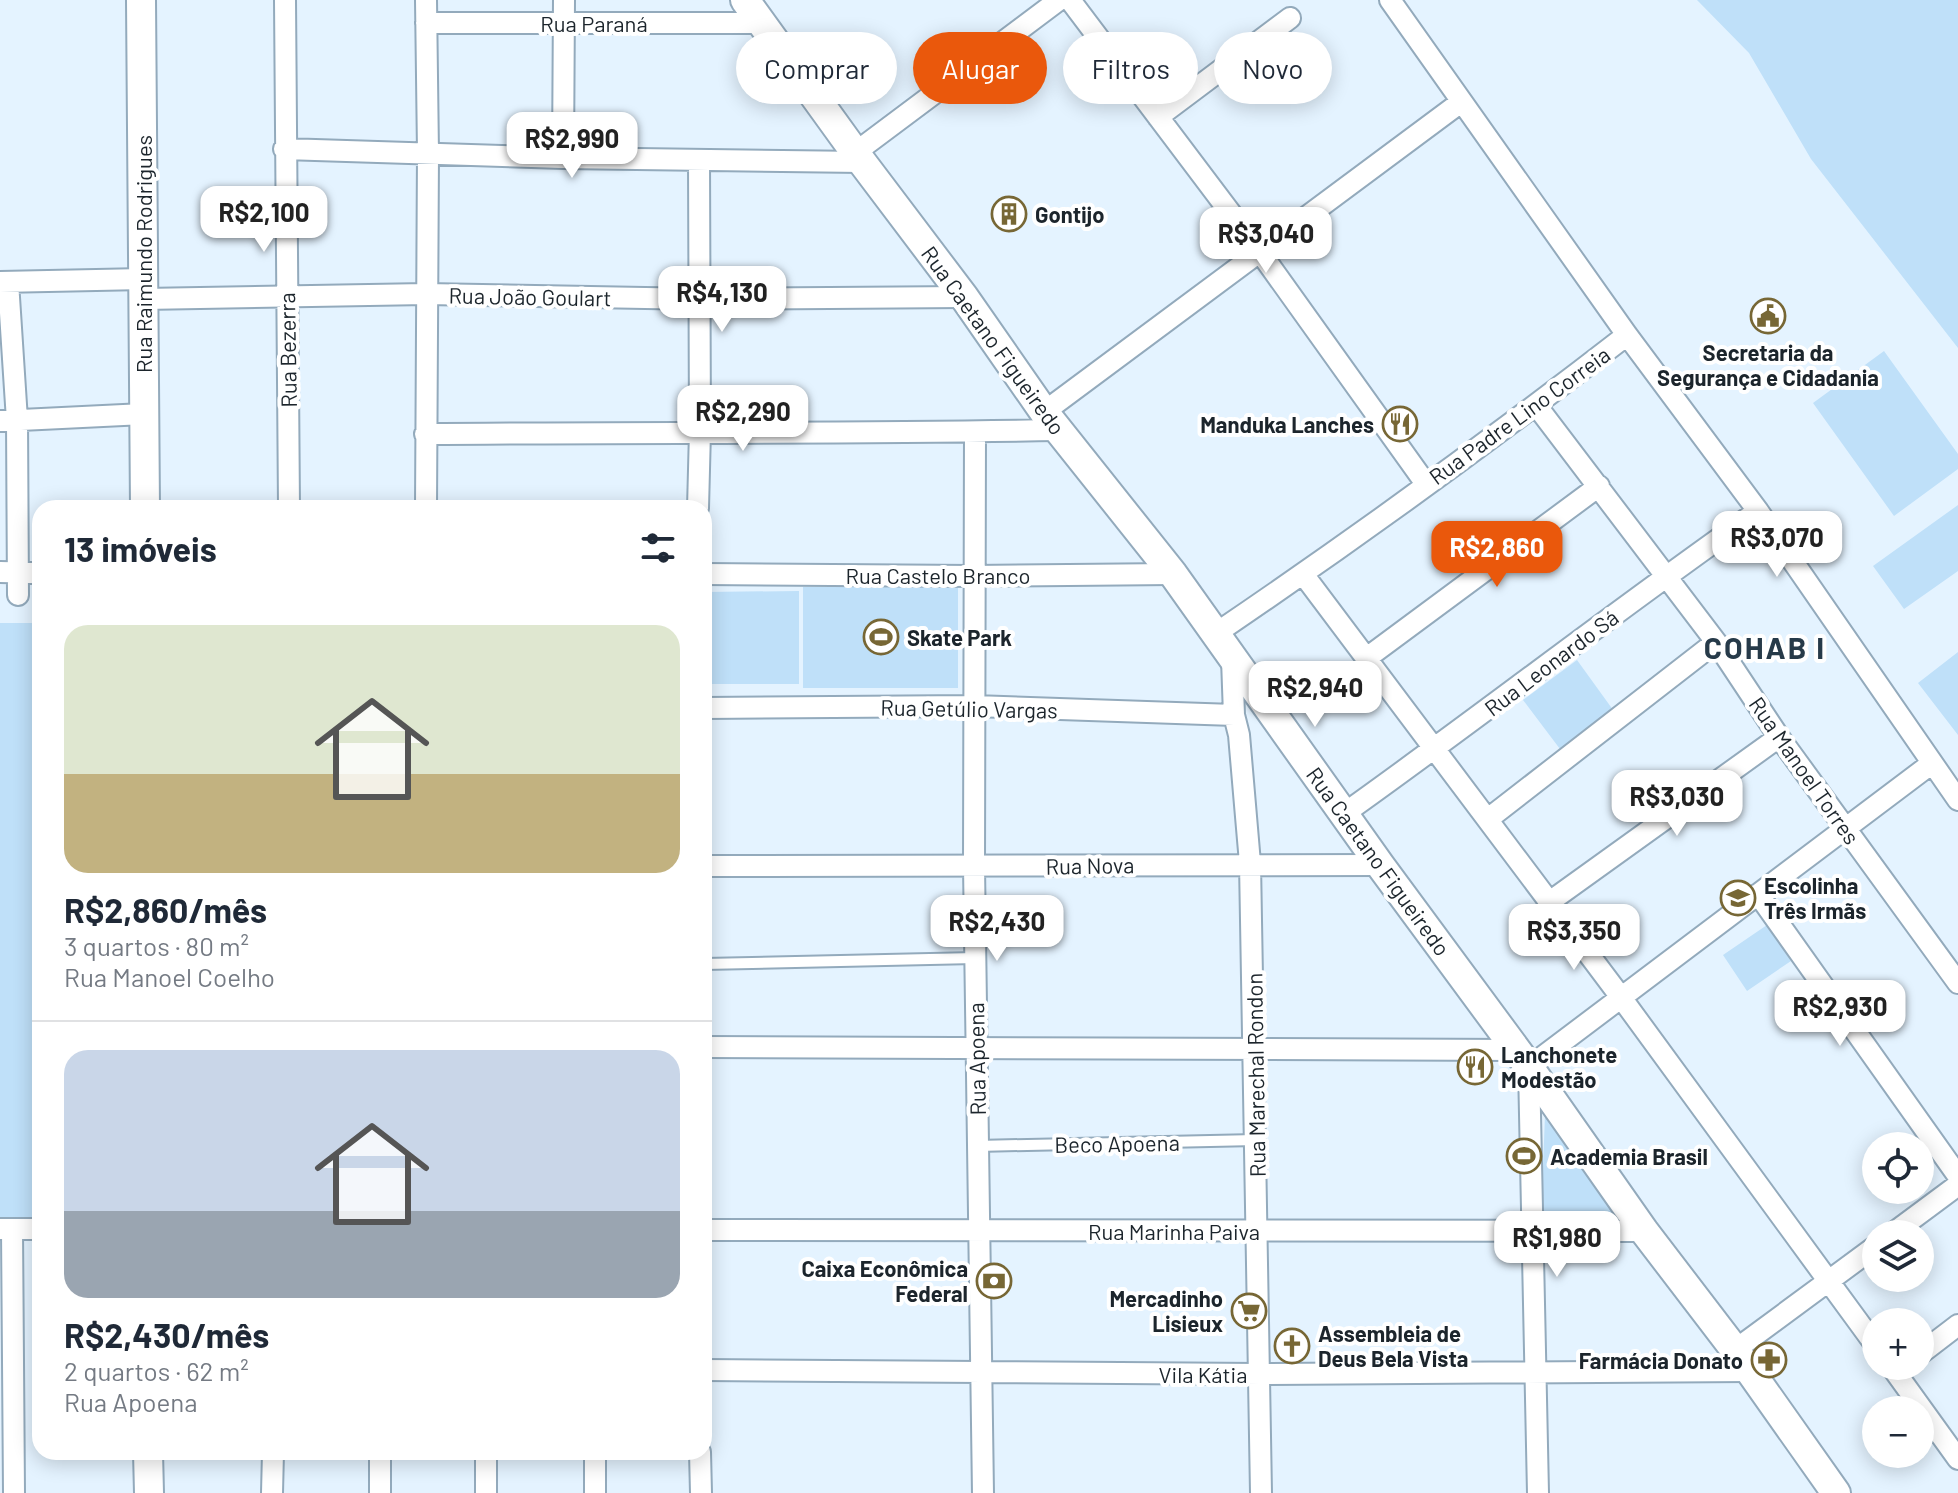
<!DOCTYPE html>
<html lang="pt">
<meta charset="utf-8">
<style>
:root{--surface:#fff;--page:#f2f2f3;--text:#1f2937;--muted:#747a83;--line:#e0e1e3;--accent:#ea580c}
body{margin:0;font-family:Barlow,sans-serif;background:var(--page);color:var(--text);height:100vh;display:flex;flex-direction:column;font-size:30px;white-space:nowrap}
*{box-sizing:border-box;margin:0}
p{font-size:26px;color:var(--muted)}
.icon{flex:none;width:44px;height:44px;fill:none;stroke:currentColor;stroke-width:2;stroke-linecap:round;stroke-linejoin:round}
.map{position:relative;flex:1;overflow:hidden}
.sheet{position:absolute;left:32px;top:500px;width:680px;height:960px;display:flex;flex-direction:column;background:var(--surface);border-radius:24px;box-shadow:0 4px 20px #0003}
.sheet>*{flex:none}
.banner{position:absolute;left:736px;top:32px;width:760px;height:72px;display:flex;gap:16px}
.tools{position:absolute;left:1862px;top:1132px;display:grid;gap:16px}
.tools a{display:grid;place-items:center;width:72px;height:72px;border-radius:50%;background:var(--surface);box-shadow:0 4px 20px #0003;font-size:40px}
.price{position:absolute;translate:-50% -68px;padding:0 18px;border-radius:16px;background:#fff;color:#222;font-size:26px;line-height:52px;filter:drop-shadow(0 2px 4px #0008)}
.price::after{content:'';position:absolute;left:50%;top:48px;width:24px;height:18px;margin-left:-12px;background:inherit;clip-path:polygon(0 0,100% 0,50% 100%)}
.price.current{background:var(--accent);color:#fff}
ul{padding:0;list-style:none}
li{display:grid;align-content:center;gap:16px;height:424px;padding:0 32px}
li+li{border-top:2px solid var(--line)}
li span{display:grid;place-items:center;height:248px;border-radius:24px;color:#555}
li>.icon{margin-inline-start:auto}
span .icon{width:144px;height:144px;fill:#fffc;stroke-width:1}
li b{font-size:34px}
h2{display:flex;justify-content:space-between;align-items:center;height:96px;padding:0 32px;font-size:34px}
.pill{padding:0 28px;border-radius:36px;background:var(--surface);box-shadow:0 4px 20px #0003;font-size:28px;line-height:72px}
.pill.current{background:var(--accent);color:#fff}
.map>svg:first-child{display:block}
</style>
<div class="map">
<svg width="1958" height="1493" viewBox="0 0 1958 1493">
<rect width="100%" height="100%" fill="#e4f3ff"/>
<!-- green -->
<path fill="#bfe0f9" d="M1697 0H1958V348L1811 159 1749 53Z
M1884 351 1958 454V469L1894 516 1813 403Z
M1958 505V571L1904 609 1873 566Z
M958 586V688H803V587Z
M799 591V684H704V592Z
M0 623H40V1217L0 1218Z
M1958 652V735L1918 683Z
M1577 660 1616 714 1563 753 1523 700Z
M1767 925 1791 961 1747 991 1723 955Z
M1545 1115 1621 1214 1541 1219Z"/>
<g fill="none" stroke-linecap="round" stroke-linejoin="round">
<!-- lane casing -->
<g stroke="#93aabc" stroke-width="14">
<path id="lane" d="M704 964 975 958
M977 1146 1256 1140"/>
</g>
<!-- street casing -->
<g stroke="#93aabc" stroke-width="24">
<path id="street" d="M285 0 289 508
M1070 0 1260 252 1426 484
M1390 0 1627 335 1758 511 1958 800
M426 23H762
M1158 117 1290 18
M284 149 563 158 862 162
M856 152 1059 0
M563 158 564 0
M0 282 144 279
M8 282 17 420 18 595
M144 299 426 294 700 299 964 297
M1536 405 1716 642 1779 737 1958 983
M1044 412 1461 102
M0 421 144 414
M975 433 974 866 983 1493
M425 434C637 432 848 434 1059 430
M426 508 428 153 426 0
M698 508 700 431 699 160
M0 572 40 573
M704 574 973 576 1173 574
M1303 574 1620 996 1876 1346
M1215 634C1355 539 1493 439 1627 335
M1368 657 1599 486
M1232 659 1234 715 1239 735 1250 863 1261 1493
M704 708 974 706 1234 715
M1345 813C1484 714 1618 609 1758 511
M1488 819 1716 642
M704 866 1380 865
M1758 894 1958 1176
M1548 903 1779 737
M704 1047C975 1050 1246 1047 1517 1050
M0 1229H40
M12 1229 14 1493
M704 1230 1644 1231
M1892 1234 1958 1185
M1735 1350 1876 1246
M1920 1354 1958 1325
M1891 1366 1958 1459
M704 1370 1259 1374 1750 1371
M486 1452V1493
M595 1452V1493
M700 1452 701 1493
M272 1493 273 1452
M380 1493V1452
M1538 1493 1529 1067 1931 764"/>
</g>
<!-- secondary casing -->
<g stroke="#93aabc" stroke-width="32">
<path id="secondary" d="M141 0 145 508
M745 0 862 162 964 297 1044 412 1173 574 1380 865 1529 1067 1644 1231 1735 1350 1836 1493
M148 1452 149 1493"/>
</g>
<!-- lane -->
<use href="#lane" stroke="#fff" stroke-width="10"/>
<!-- street -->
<use href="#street" stroke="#fff" stroke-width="20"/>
<!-- secondary -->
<use href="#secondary" stroke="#fff" stroke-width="28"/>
</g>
<!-- icons -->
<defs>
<g id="building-ring" transform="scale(1.8)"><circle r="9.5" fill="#fff" stroke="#776735" stroke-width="1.5"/><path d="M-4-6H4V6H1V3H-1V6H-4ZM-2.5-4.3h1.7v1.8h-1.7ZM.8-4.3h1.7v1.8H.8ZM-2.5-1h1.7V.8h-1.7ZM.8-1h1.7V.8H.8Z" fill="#776735"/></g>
<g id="civic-ring" transform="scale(1.8)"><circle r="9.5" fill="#fff" stroke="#776735" stroke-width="1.5"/><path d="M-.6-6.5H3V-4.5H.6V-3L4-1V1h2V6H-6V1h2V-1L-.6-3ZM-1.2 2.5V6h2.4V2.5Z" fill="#776735"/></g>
<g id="restaurant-ring" transform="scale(1.8)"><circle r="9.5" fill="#fff" stroke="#776735" stroke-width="1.5"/><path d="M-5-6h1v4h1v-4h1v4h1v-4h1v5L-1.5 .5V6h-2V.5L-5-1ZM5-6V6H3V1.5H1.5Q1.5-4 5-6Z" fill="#776735"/></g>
<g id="stadium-ring" transform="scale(1.8)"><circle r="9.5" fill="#fff" stroke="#776735" stroke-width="1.5"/><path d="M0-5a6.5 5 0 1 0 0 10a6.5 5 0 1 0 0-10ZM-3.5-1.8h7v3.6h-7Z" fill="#776735"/></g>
<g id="school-ring" transform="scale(1.8)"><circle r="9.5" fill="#fff" stroke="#776735" stroke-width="1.5"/><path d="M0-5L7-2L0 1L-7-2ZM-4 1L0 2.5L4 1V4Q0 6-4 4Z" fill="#776735"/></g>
<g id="bank-ring" transform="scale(1.8)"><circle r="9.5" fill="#fff" stroke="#776735" stroke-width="1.5"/><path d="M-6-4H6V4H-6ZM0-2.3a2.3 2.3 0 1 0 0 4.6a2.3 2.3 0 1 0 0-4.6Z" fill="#776735"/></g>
<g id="supermarket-ring" transform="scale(1.8)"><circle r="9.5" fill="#fff" stroke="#776735" stroke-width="1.5"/><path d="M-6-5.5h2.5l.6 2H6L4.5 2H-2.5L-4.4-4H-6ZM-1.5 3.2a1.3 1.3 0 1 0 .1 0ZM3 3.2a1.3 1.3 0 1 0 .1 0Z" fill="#776735"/></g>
<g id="church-ring" transform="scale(1.8)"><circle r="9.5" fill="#fff" stroke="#776735" stroke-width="1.5"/><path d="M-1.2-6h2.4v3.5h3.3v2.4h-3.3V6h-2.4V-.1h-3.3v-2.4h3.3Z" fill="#776735"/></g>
<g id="pharmacy-ring" transform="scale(1.8)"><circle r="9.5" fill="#fff" stroke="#776735" stroke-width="1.5"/><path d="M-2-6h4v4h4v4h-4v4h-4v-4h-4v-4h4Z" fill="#776735"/></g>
</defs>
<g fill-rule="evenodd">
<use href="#building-ring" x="1009" y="214"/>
<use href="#civic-ring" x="1768" y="316"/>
<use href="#restaurant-ring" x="1400" y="424"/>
<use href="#stadium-ring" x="881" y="637"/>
<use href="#school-ring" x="1738" y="898"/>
<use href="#restaurant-ring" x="1475" y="1067"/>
<use href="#stadium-ring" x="1524" y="1156"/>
<use href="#bank-ring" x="994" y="1281"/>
<use href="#supermarket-ring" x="1249" y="1311"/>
<use href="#church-ring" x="1292" y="1346"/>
<use href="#pharmacy-ring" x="1769" y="1360"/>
</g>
<g text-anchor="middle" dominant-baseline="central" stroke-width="8" stroke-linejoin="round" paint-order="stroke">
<!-- street labels -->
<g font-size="22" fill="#1c252c" stroke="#fff">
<text x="594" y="23">Rua Paraná</text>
<text transform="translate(143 254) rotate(-90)">Rua Raimundo Rodrigues</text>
<text transform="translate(530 296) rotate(1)">Rua João Goulart</text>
<text transform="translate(994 340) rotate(54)">Rua Caetano Figueiredo</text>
<text transform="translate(287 350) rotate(-91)">Rua Bezerra</text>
<text transform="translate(1519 415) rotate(-36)">Rua Padre Lino Correia</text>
<text x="938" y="575">Rua Castelo Branco</text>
<text transform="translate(1551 662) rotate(-37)">Rua Leonardo Sá</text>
<text transform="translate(969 708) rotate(1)">Rua Getúlio Vargas</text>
<text transform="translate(1805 770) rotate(55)">Rua Manoel Torres</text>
<text transform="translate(1379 861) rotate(54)">Rua Caetano Figueiredo</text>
<text transform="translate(1090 865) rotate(-1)">Rua Nova</text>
<text transform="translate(976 1059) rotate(-91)">Rua Apoena</text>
<text transform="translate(1255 1075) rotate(-91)">Rua Marechal Rondon</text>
<text transform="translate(1117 1143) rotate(-1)">Beco Apoena</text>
<text x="1174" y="1231">Rua Marinha Paiva</text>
<text x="1203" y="1374">Vila Kátia</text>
</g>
<!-- poi labels -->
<g font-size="22" font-weight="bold" fill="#1c252c" stroke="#fff" text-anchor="start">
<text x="1035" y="214">Gontijo</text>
<text x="1768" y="352" text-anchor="middle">Secretaria da<tspan x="1768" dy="25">Segurança e Cidadania</tspan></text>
<text x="1374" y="424" text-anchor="end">Manduka Lanches</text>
<text x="907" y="637">Skate Park</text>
<text x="1764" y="885">Escolinha<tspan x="1764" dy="25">Três Irmãs</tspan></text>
<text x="1501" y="1054">Lanchonete<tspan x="1501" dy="25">Modestão</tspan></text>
<text x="1550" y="1156">Academia Brasil</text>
<text x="968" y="1268" text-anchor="end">Caixa Econômica<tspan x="968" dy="25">Federal</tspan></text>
<text x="1223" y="1298" text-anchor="end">Mercadinho<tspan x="1223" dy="25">Lisieux</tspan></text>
<text x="1318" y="1333">Assembleia de<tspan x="1318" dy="25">Deus Bela Vista</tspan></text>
<text x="1743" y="1360" text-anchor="end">Farmácia Donato</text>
</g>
<!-- district labels -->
<g font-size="30" font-weight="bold" letter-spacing="2" fill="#263a49" stroke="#fff">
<text x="1765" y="647">COHAB I</text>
</g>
</g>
</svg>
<div class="tools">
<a><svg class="icon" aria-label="locate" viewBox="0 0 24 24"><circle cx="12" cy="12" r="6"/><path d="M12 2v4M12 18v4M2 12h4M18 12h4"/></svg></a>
<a><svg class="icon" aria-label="layers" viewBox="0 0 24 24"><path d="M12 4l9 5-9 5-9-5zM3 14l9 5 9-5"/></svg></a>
<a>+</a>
<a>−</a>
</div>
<b class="price" style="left:572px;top:180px">R$2,990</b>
<b class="price" style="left:264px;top:254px">R$2,100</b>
<b class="price" style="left:1266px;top:275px">R$3,040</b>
<b class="price" style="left:722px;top:334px">R$4,130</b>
<b class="price" style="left:743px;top:453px">R$2,290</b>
<b class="price" style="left:1777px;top:579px">R$3,070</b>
<b class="price current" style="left:1497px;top:589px">R$2,860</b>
<b class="price" style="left:1315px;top:729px">R$2,940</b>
<b class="price" style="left:1677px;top:838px">R$3,030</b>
<b class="price" style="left:997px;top:963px">R$2,430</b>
<b class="price" style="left:1574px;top:972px">R$3,350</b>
<b class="price" style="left:1840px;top:1048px">R$2,930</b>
<b class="price" style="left:1557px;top:1279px">R$1,980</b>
<div class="banner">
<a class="pill">Comprar</a>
<a class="pill current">Alugar</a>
<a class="pill">Filtros</a>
<a class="pill">Novo</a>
</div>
<section class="sheet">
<h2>13 imóveis<svg class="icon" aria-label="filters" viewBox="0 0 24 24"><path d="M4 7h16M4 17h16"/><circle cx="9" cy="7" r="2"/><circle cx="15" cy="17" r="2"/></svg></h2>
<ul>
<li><span style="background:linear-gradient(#dfe7d0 60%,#c2b280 0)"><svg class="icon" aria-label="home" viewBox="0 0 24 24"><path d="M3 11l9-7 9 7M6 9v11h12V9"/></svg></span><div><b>R$2,860/mês</b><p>3 quartos · 80 m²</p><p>Rua Manoel Coelho</p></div></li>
<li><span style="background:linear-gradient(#c9d6e8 65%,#9aa5b1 0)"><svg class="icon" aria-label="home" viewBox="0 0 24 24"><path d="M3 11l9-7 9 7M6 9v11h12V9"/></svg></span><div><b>R$2,430/mês</b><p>2 quartos · 62 m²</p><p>Rua Apoena</p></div></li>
</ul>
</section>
</div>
